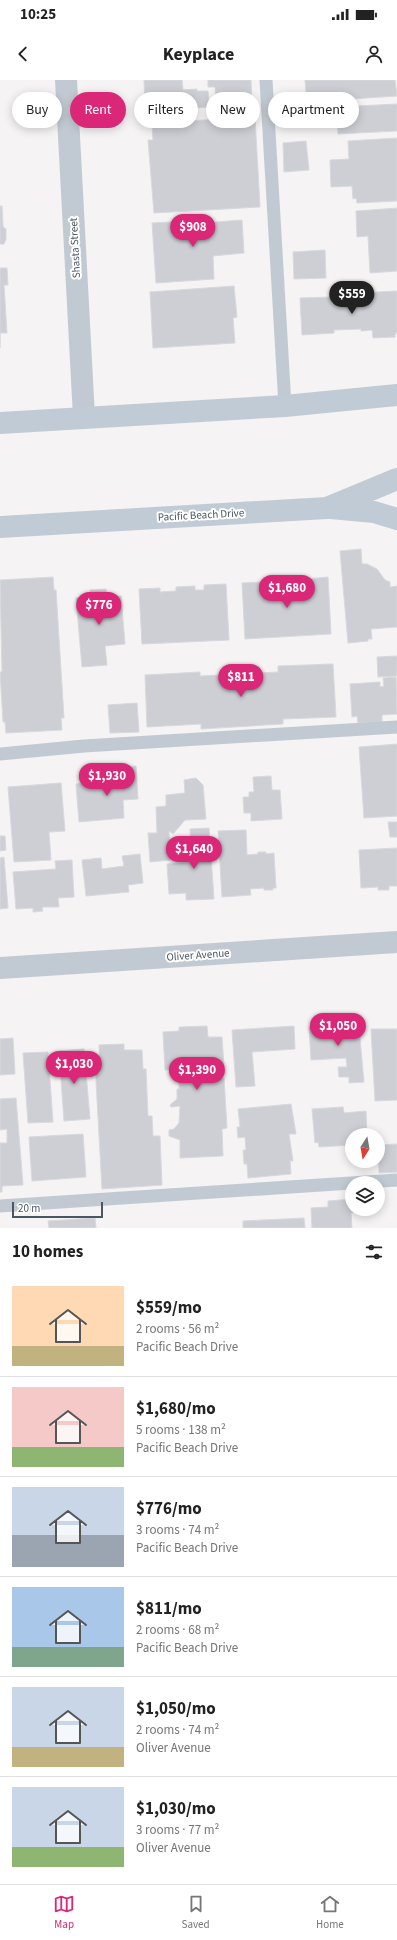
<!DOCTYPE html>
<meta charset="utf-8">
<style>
:root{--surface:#fff;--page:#f2f2f2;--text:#222;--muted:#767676;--line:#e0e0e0;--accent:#db2777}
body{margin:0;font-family:"Source Sans 3",sans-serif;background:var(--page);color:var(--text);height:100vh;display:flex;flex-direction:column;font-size:15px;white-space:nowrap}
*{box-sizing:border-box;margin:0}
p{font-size:13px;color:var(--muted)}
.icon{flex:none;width:22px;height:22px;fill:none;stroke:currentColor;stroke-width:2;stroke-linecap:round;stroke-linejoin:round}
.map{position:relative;height:1148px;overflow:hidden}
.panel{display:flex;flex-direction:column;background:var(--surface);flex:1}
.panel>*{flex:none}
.guide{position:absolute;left:12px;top:12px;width:373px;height:36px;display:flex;gap:8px}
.needle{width:26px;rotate:191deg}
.controls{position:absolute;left:345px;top:1048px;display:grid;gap:8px}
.controls a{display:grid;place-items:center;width:40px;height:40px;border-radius:50%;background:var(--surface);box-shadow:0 2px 10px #0003;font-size:20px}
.scale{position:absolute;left:12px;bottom:10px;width:91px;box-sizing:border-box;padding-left:4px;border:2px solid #4a5661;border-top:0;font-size:11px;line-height:14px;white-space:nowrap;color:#4a5661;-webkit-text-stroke:3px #fff;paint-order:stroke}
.price{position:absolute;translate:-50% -34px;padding:0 9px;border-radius:14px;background:var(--accent);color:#fff;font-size:13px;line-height:26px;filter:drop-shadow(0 1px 2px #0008)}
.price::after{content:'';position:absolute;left:50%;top:24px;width:12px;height:9px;margin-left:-6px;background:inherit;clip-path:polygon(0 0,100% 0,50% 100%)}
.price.selected{background:#222;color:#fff}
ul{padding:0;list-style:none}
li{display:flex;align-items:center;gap:12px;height:100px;padding:0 12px}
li+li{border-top:1px solid var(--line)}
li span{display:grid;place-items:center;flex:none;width:112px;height:80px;border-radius:0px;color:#555}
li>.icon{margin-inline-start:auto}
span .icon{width:48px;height:48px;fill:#fffc;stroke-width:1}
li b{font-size:17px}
h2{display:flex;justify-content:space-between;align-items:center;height:48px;padding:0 12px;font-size:17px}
.tag{padding:0 14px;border-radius:18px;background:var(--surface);box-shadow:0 2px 10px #0003;font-size:14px;line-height:36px}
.tag.selected{background:var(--accent);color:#fff}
.status{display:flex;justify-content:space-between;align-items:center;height:28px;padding:0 20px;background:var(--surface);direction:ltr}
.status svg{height:11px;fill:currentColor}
header{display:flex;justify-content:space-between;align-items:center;height:52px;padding:0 12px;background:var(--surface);font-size:18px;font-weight:700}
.menu{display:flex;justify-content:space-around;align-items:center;height:56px;border-top:1px solid var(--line);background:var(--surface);font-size:11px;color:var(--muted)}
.menu a{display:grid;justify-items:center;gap:2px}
.menu .selected{color:var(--accent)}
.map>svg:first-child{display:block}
</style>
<div class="status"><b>10:25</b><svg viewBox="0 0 49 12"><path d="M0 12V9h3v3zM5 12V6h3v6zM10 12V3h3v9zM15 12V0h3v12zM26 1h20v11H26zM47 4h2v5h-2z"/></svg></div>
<header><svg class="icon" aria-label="back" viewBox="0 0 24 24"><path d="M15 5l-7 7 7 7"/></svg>Keyplace<svg class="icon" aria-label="person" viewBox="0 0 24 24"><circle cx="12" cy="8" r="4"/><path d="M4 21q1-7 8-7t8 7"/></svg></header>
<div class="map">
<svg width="397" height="1148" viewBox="0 0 397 1148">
<rect width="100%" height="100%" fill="#f5f3f3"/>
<!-- building -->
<path fill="#cdcfd5" stroke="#d7d9de" d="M144 0H182L183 10 197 9V11H208L209 27 145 31Z
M208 0H251L252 25 216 27 215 7H208Z
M305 0H395L397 16 307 22Z
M397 24V51L338 54 337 27Z
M255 37 260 127 154 133 148 60H153L152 43Z
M397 58V121L357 123 356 118 353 119 352 106 331 107 330 80 349 79 348 61Z
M306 61 309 90 284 92 283 63Z
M0 126H2L3 147 6 149V159L4 164H0Z
M397 128V191L370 193 368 156 357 157 356 131Z
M242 140 244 173 213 176 214 199 156 203 152 143 190 141V144Z
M325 170 326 198 294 199 293 172Z
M0 188H7L8 205H4L7 253H0V268Z
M234 206 237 237 233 238 235 263 153 268 150 212Z
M397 211V253L395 254V257L373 258 372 250 361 251V249L334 250V253L302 255 300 218 331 217 332 224 360 223 359 213Z
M361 469 362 484H367L377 489 385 500 390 502V507L397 506V547L371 549 372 559H368V561L348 563 340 471Z
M53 497 54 510H56L64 638H61L62 650 6 653 5 642H3L0 592H2L0 500Z
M328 497 331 554 245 559 242 503 262 502V507L271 506V501L291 499V504H307V499Z
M226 504 229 560 142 564 139 509 160 508V512L176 511V507L195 506V510H204V505Z
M106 509 107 517 121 516 125 564 105 566 107 585 82 587 76 518 91 517 90 510Z
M397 576V596L378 597 377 577Z
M333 584 336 637 283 639V644L201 649V644L147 647 145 595 200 592V596L278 592V586Z
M396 597 397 634 382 635V642L358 643 357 636 352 637 350 604 380 602V607L384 606 383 598Z
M137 623 139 652 110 653 108 625Z
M397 664V736L364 738 359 667Z
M136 686 138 719 123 720 124 738 79 742 76 704 119 701 118 687Z
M271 696 272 710H280L282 739 251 741V733H244L243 717H249V712H254L253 697Z
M196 698 203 705 206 739 185 740 173 754 169 751 170 780 150 782 148 753H157L156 727 166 726V715L185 713 184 700Z
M61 703 65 751 49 752 51 780 14 782 8 707Z
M388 742H397V757H390Z
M209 748 214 819 186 820V813L169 814 167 784 191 782 190 749Z
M246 750 247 775 258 774V772H266V774L274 773 276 808H273V810H264V808L250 809 251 815 222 817 218 751Z
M0 756H5L6 770 0 771Z
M397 768V806H389V810H378V807L361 808 359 770Z
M140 774 143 803 128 805 129 812 86 816 82 780 101 778 102 789 124 786 122 776Z
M4 777 8 828 0 829V778Z
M72 780 74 817 58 818 59 827H42L43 831 33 832V828L16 829 13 792 56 789 55 781Z
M335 938 336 944 345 943 346 950 359 948 364 1002 349 1003V997H339L338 987H347L346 978 311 980 309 947 315 946 314 939Z
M207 946 208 957H222L224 986 197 987 198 999 224 998 227 1048 222 1049 223 1076 180 1078V1060L169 1056V1050L174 1049 179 1043 180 1026 171 1027 170 1025 177 1019V1009H179V1000H182L181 989 165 990 163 952 179 951V947Z
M294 946 295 969 252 972 255 1006 236 1007 232 950Z
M371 949H397V1020L375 1021Z
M13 958 15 994 0 995V959Z
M124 964V970H142L143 989H146L148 1036H152L153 1056H160L162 1105 102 1109 96 1001V993H100L99 965Z
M84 969 90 1039 64 1041 59 971Z
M48 972 53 1042 28 1043 23 973Z
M16 1018 23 1105 2 1106V1112H0V1063H7V1049L0 1050V1019Z
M291 1024 296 1054H289L293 1081H290L291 1094 248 1098 247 1084H244L243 1070H246L245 1057 238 1058 237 1047H240L238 1029Z
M343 1027 344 1033 366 1031 367 1055H352V1065L319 1067 318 1062 315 1063 312 1029Z
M83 1054 86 1097 32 1101 29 1057Z
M397 1064V1092L379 1093 378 1065Z
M352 1119V1129H356V1132L351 1133 352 1148H312L311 1128 328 1127V1121Z
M95 1138 96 1148H49L48 1141Z
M304 1138 305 1148H243V1141Z"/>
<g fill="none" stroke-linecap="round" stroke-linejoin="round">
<!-- lane -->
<path stroke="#c1cad2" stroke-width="13" d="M266 0 285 326
M0 674 84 666 397 647
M0 1126 397 1100"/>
<!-- street -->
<path stroke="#c1cad2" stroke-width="22" d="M66 0 84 337
M0 888 397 862"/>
<!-- secondary -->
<path stroke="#c1cbd6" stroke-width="22" d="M0 343 285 326 397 315
M331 428 374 432 397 439
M0 447 327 428 397 399"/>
</g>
<g text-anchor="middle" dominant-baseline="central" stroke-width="4" stroke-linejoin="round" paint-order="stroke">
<!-- street labels -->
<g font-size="11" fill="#4a5661" stroke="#fff">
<text transform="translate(75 168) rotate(-93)">Shasta Street</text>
<text transform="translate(201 435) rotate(-3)">Pacific Beach Drive</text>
<text transform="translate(198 875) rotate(-4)">Oliver Avenue</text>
</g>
</g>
</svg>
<div class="controls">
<a><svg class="needle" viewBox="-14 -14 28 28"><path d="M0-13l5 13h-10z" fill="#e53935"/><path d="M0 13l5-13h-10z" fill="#767676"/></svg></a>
<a><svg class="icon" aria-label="layers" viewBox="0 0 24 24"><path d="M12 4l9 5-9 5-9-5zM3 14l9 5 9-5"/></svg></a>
</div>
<div class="scale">20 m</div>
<b class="price" style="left:193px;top:168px">$908</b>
<b class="price selected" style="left:352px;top:235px">$559</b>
<b class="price" style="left:287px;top:529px">$1,680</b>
<b class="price" style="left:99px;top:546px">$776</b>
<b class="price" style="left:241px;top:618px">$811</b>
<b class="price" style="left:107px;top:717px">$1,930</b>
<b class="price" style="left:194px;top:790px">$1,640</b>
<b class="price" style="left:338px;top:967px">$1,050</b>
<b class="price" style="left:74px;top:1005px">$1,030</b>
<b class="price" style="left:197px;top:1011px">$1,390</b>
<div class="guide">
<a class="tag">Buy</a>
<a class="tag selected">Rent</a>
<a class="tag">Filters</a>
<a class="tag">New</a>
<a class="tag">Apartment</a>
</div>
</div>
<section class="panel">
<h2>10 homes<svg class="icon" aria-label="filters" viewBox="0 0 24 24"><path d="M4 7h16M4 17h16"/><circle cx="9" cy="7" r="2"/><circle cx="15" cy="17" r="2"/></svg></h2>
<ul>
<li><span style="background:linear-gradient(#ffd9b3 75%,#c2b280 0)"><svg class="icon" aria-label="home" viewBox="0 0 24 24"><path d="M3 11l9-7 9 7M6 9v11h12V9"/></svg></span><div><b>$559/mo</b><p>2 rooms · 56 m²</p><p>Pacific Beach Drive</p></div></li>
<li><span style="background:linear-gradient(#f6c9c9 75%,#8fb573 0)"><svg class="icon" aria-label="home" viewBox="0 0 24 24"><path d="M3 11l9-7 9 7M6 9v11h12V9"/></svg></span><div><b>$1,680/mo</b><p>5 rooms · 138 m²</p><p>Pacific Beach Drive</p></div></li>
<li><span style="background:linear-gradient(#c9d6e8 60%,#9aa5b1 0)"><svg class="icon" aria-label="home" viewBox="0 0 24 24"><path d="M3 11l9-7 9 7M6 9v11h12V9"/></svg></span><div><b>$776/mo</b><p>3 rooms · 74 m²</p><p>Pacific Beach Drive</p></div></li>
<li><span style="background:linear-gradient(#a9c7e8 75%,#7fa58c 0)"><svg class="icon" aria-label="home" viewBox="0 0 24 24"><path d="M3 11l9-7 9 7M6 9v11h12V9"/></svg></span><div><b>$811/mo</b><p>2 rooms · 68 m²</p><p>Pacific Beach Drive</p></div></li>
<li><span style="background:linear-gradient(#c9d6e8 75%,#c2b280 0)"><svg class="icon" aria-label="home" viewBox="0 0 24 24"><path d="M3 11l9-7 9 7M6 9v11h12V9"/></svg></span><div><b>$1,050/mo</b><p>2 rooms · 74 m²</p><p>Oliver Avenue</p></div></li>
<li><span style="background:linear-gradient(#c9d6e8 75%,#8fb573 0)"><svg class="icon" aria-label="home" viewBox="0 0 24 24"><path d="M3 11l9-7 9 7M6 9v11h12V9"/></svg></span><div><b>$1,030/mo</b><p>3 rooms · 77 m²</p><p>Oliver Avenue</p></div></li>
</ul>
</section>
<nav class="menu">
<a class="selected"><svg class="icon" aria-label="map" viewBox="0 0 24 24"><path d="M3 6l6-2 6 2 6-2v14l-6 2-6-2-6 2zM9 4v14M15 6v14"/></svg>Map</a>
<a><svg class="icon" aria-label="saved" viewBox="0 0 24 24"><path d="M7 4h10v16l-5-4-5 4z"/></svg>Saved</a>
<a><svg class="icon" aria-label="home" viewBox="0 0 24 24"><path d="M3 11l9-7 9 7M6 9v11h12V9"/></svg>Home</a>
</nav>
